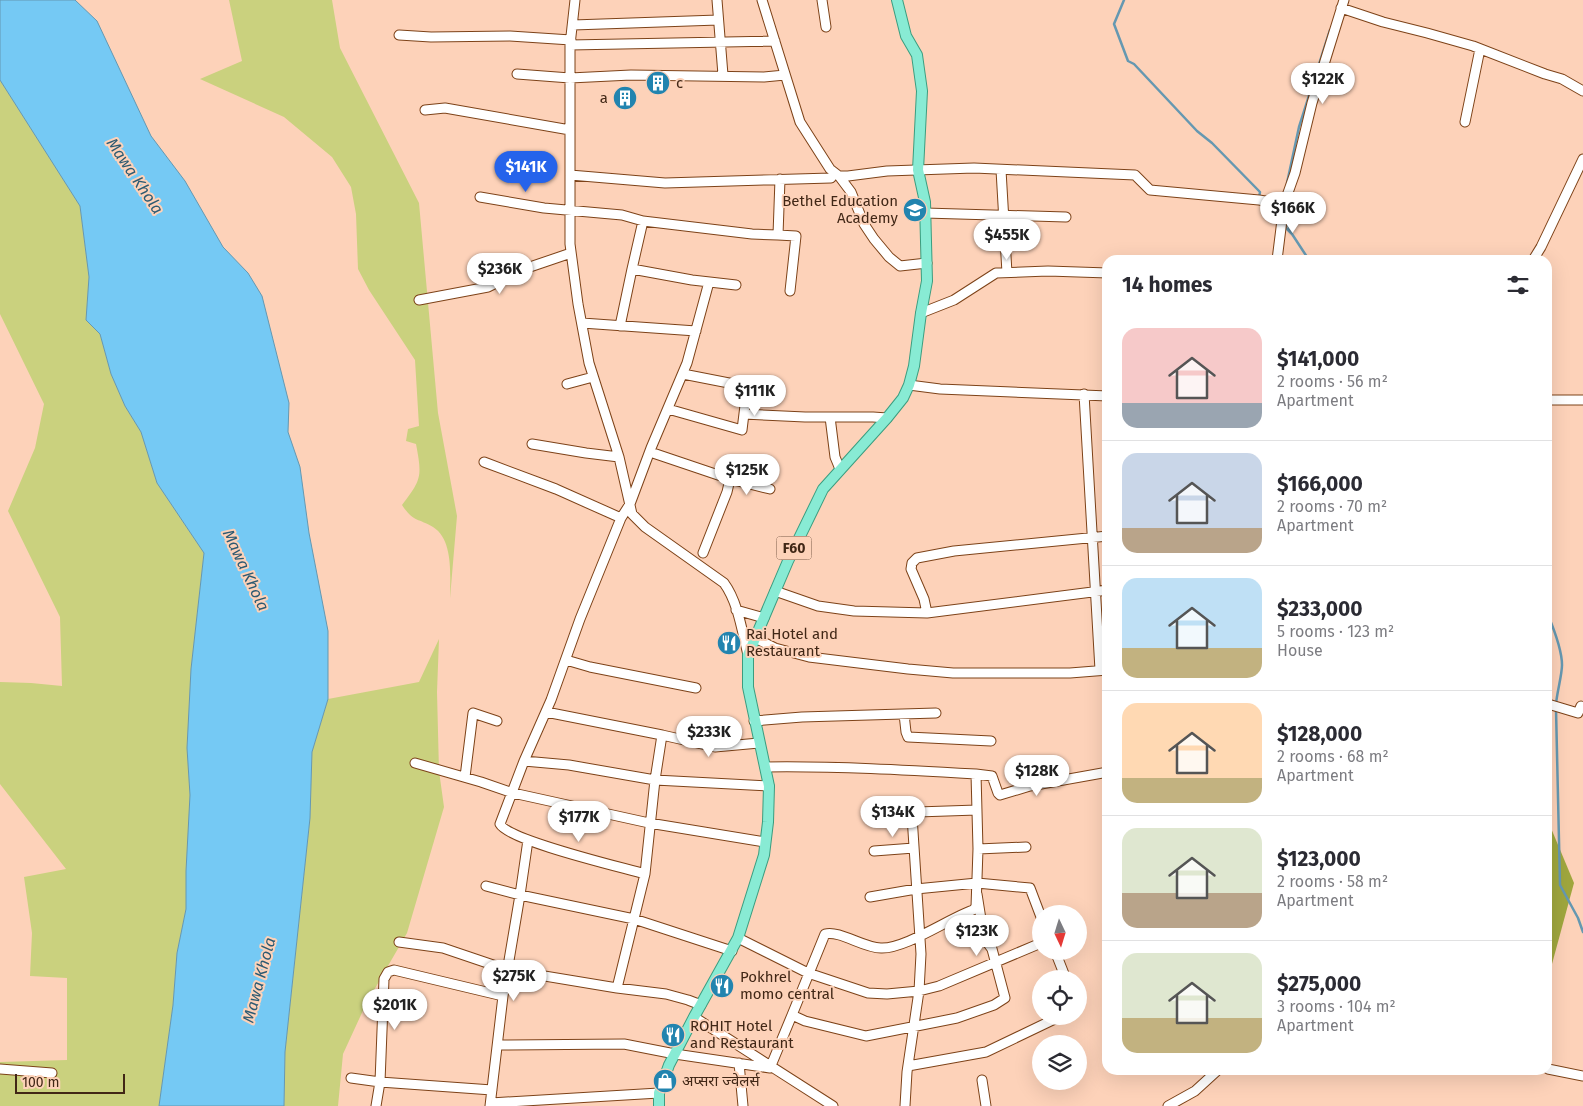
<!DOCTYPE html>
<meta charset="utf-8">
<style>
:root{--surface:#fff;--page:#f7f7f7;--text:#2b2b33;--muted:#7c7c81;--line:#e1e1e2;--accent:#2563eb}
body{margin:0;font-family:"Fira Sans","Noto Sans Devanagari",sans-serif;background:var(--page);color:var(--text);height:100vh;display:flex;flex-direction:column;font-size:19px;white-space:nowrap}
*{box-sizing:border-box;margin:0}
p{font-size:16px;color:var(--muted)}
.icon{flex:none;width:28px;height:28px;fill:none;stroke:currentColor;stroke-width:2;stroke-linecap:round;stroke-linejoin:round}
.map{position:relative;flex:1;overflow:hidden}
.sheet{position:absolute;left:1102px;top:255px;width:450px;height:820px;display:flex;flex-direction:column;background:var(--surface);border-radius:15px;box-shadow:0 5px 20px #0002}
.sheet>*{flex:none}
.needle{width:32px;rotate:176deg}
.tools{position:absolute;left:1032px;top:905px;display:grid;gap:10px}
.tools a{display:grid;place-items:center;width:55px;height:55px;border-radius:50%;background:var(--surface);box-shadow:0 5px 20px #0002;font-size:25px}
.scale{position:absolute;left:15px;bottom:12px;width:110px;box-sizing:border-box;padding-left:5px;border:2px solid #412716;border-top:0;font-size:14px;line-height:18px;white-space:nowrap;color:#412716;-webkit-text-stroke:4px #fdd2b9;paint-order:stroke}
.price{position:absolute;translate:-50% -42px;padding:0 11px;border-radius:18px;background:#fff;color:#222;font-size:16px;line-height:32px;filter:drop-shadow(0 1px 2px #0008)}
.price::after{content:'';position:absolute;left:50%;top:30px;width:15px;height:11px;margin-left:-8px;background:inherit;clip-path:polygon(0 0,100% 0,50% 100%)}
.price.selected{background:var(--accent);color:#fff}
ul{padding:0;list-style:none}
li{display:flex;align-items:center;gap:15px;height:125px;padding:0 20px}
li+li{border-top:1px solid var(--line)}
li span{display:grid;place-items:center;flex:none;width:140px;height:100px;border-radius:15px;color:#555}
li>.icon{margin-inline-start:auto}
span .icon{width:60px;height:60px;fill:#fffc;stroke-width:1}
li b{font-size:21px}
h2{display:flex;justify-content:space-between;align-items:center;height:60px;padding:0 20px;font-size:21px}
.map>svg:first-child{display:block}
</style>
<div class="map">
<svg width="1583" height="1106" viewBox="0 0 1583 1106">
<rect width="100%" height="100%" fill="#fdd2b9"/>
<!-- green -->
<path fill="#cad17e" d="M229 0H332L340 48 419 203 438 413 457 516 450 598C450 577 454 540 433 527 418 518 413 522 402 505 422 479 422 476 416 444L406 441 408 429 419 426 415 360 369 290 358 269 356 214 351 187 332 157 284 117 200 79 242 61Z
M0 80 80 206 89 277 86 320 100 334 111 374 125 406 141 432 157 483 204 553 191 669 187 748 190 795 186 871V909L177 953 173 1005 159 1106H0V1062L67 1060V978L30 976 32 933 24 877 66 869 0 784V682L31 683 62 686 60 617 8 511 35 448 44 404 0 314Z
M439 639 437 692 439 771 444 807 407 933 366 1004 343 1054 338 1106H284L285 1052 310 818 312 752 328 699 419 682Z"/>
<!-- forest -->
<path fill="#9fa63d" d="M1548 821 1574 883 1549 975 1548 974Z"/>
<!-- water -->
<path fill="#75c9f4" stroke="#6598b1" d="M0 0H75L97 21 151 136 185 181 223 247 248 273 262 296 289 403 288 432 300 467 309 533 328 631V699L312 752 310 818 285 1052 284 1106H159L173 1005 177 953 186 909V871L190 795 187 748 191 669 204 553 157 483 141 432 125 406 111 374 100 334 86 320 89 277 80 206 0 80Z"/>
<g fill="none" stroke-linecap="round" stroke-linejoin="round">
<!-- stream -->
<path stroke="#6598b1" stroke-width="2.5" d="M1124 0 1114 24 1128 61 1134 64 1197 131 1212 143 1260 192 1259 198
M1287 183 1299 127 1330 30
M1264 204 1279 220
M1285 218 1292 234 1309 260
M1284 226 1292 234
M1548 615C1553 627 1562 651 1562 665 1562 675 1557 692 1556 704
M1556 709 1560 885 1578 918 1583 932"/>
<!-- minor casing -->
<g stroke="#7d4218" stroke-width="11">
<path id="minor" d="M575 0 570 45V244L578 304 589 363 619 457 632 514 645 527 724 583C738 602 742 631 748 655
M717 0 723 75
M762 0 800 122 830 169 839 176H848L887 171 974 168 1135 175 1150 190 1259 200 1284 204
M822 0 826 27
M1341 8 1383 22 1427 33 1473 46 1545 74 1562 79 1583 91
M573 25 718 20
M399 35 431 37 510 36 571 40
M570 45 775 41
M517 74 570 78 631 75 764 77 785 75
M425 110 445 108 570 130
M1465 122 1480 49
M1001 170 1007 273
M570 175 665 183 831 178 835 173
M839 176 851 192 864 224 874 239 889 257 900 266 927 263
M480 197 544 208 622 215 643 221
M925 213 1066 217
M778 235 796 236 790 291
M1277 260 1284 204 1295 173 1312 103 1344 0
M1533 260 1541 247 1583 159
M736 285 692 280 632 269 643 221 752 234 778 235 780 179
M419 300 488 287 524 269 571 253
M921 313 954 300 996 273 1048 271 1108 273
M582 323 696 331
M620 326 632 269
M567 384 593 377
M909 385 940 389 1108 396
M1084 394 1100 670
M1548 400H1583
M668 409 742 430 747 389 734 384 683 374
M744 414 805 417H873L887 418
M830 417 835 457 840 469
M532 444 586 453 619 457
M650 452 730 479 727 492 703 553
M484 462 556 489 621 518 630 504 651 448 687 363 709 282
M730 479 770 489
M621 518 580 619 551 700 524 761 500 824C509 841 621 867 645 874
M775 591 818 606 854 611 927 613 1108 590
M736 610 764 618
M927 613 924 599 911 569 912 563 917 558 954 551 1108 536
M755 638 775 648 809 657 908 669 953 673H1070L1108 670
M566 660 590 667 696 688
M1548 704 1578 713 1581 706
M904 714 906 732 908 737 991 741
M754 721 802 717 936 713
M662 735 715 747 759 743
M524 761 569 765 655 780 662 735 546 712
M415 763 481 782 513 793 649 823 765 842
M765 767C836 766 906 770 976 774L978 849 976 907 973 910C948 919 905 949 881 948 863 948 840 930 825 934L792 1015
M976 774 992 776 998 793 1000 795 1030 786 1108 772
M465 777 473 713 497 721
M978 849 1026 847
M874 851 914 848
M486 886 520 895 634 919 732 951
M870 897 916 889 977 883 1030 888 1041 917
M738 938 808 973 868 993 887 994 919 991 939 986 1041 943
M399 942 443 948 508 970 617 988 666 994 688 1000 701 1005
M1055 951 1066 979
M617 988 645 874 655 780 769 786
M694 1017 833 1106
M498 1045 624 1044 675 1054 770 1068 792 1015 805 1021 866 1036 957 1018 994 1005 1005 998 992 949 984 938 977 894
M739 1063 743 1106
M908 1066 986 1052 1059 1017
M0 1069 52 1073
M1548 1069 1583 1076
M351 1078 380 1082 384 979 388 972 394 970 503 996
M982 1080 986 1106
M491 1103 659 1093
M376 1106 380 1082 492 1090
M490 1106 503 996 520 895 528 840
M905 1106 907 1072 919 991 921 954 912 816 917 812 977 810
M1168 1106 1195 1091 1218 1070"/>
</g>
<!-- major casing -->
<g stroke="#3b9d7f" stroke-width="12">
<path id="major" d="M659 1106V1093L669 1065 694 1017 738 938 764 855 768 822 769 786 748 687V655L788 561 823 489 887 418 903 398 909 385 914 366 921 313 927 281 925 202 918 170 922 91 917 55 906 36 897 0"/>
</g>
<!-- minor -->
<use href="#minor" stroke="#fff" stroke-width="9"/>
<!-- major -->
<use href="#major" stroke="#88ebd4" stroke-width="10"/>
</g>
<!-- icons -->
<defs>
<g id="building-disc" transform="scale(1.25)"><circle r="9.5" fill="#2284af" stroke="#fdd2b9"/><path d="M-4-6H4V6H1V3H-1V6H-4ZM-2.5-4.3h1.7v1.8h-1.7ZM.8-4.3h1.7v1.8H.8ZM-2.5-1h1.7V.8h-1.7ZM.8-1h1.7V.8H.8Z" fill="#fff"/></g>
<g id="school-disc" transform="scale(1.25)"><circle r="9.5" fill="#2284af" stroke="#fdd2b9"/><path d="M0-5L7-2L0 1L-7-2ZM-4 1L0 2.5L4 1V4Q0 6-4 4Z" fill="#fff"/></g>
<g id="restaurant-disc" transform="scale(1.25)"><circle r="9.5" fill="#2284af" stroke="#fdd2b9"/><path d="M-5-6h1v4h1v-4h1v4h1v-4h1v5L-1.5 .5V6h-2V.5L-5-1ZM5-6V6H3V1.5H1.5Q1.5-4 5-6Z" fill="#fff"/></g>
<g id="shop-disc" transform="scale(1.25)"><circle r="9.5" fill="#2284af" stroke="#fdd2b9"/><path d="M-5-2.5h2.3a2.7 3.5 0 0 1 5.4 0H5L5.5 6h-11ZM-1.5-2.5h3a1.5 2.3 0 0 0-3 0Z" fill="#fff"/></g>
</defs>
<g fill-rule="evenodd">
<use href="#building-disc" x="658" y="83"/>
<use href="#building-disc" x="625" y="98"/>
<use href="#school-disc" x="915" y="210"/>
<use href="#restaurant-disc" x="729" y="643"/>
<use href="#restaurant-disc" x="722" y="986"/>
<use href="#restaurant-disc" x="673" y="1035"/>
<use href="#shop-disc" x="665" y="1081"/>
</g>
<g text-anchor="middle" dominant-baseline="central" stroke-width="4" stroke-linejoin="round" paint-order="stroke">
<!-- shield labels -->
<rect fill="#fdd2b9" stroke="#795a47" stroke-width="1" x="776.5" y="536.5" width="35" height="23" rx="4"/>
<g font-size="14" font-weight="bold" fill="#412716">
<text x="794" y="548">F60</text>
</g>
<!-- poi labels -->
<g font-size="15" fill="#412716" stroke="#fdd2b9" text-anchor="start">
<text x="676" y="83">c</text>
<text x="608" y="98" text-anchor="end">a</text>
<text x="898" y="201" text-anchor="end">Bethel Education<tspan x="898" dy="17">Academy</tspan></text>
<text x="746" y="634">Rai Hotel and<tspan x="746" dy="17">Restaurant</tspan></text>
<text x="740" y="977">Pokhrel<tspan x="740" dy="17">momo central</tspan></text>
<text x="690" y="1026">ROHIT Hotel<tspan x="690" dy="17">and Restaurant</tspan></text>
<text x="682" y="1081">अप्सरा ज्वेलर्स</text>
</g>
<!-- water labels -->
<g font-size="16" font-style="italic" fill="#2d5a72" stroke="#fdd2b9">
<text transform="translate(135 176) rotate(56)">Mawa Khola</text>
<text transform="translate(246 570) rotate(65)">Mawa Khola</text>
<text transform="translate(259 980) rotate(-75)">Mawa Khola</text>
</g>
</g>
</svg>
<div class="tools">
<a><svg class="needle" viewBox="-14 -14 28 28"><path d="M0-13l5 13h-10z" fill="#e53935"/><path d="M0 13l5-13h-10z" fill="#7c7c81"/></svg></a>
<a><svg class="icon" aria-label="locate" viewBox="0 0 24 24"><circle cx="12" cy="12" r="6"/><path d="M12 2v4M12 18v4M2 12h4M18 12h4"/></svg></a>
<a><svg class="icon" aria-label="layers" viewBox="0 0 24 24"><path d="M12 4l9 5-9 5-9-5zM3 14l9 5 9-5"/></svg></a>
</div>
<div class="scale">100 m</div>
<b class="price" style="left:1323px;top:105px">$122K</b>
<b class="price selected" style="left:526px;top:193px">$141K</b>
<b class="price" style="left:1293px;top:234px">$166K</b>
<b class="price" style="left:1007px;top:261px">$455K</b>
<b class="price" style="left:500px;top:295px">$236K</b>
<b class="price" style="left:755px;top:417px">$111K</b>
<b class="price" style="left:747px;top:496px">$125K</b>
<b class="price" style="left:709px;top:758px">$233K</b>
<b class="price" style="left:1037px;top:797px">$128K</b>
<b class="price" style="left:893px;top:838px">$134K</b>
<b class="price" style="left:579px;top:843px">$177K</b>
<b class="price" style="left:977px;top:957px">$123K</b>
<b class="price" style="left:514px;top:1002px">$275K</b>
<b class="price" style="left:395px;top:1031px">$201K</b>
<section class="sheet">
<h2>14 homes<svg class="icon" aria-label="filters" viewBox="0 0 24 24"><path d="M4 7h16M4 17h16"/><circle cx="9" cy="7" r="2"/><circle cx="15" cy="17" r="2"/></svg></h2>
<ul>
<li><span style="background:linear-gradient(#f6c9c9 75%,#9aa5b1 0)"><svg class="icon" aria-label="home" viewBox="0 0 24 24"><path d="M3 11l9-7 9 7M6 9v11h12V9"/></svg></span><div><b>$141,000</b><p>2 rooms · 56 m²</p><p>Apartment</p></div></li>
<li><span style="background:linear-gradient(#c9d6e8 75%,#b9a48a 0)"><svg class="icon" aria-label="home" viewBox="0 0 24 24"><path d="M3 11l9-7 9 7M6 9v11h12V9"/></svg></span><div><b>$166,000</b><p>2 rooms · 70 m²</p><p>Apartment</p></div></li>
<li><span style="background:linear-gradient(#bfe0f5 70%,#c2b280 0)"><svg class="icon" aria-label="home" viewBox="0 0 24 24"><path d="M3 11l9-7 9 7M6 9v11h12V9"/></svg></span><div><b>$233,000</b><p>5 rooms · 123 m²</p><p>House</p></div></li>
<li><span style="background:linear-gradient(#ffd9b3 75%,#c2b280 0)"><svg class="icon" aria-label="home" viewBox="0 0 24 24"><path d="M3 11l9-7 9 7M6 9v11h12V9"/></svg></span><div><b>$128,000</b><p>2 rooms · 68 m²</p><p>Apartment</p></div></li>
<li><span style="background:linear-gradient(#dfe7d0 65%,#b9a48a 0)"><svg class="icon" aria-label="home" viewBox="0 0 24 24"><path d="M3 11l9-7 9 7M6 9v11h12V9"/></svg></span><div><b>$123,000</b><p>2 rooms · 58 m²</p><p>Apartment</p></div></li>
<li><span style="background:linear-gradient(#dfe7d0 65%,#c2b280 0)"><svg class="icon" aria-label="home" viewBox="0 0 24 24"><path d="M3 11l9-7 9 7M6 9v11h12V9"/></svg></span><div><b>$275,000</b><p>3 rooms · 104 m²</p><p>Apartment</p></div></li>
</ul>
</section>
</div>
